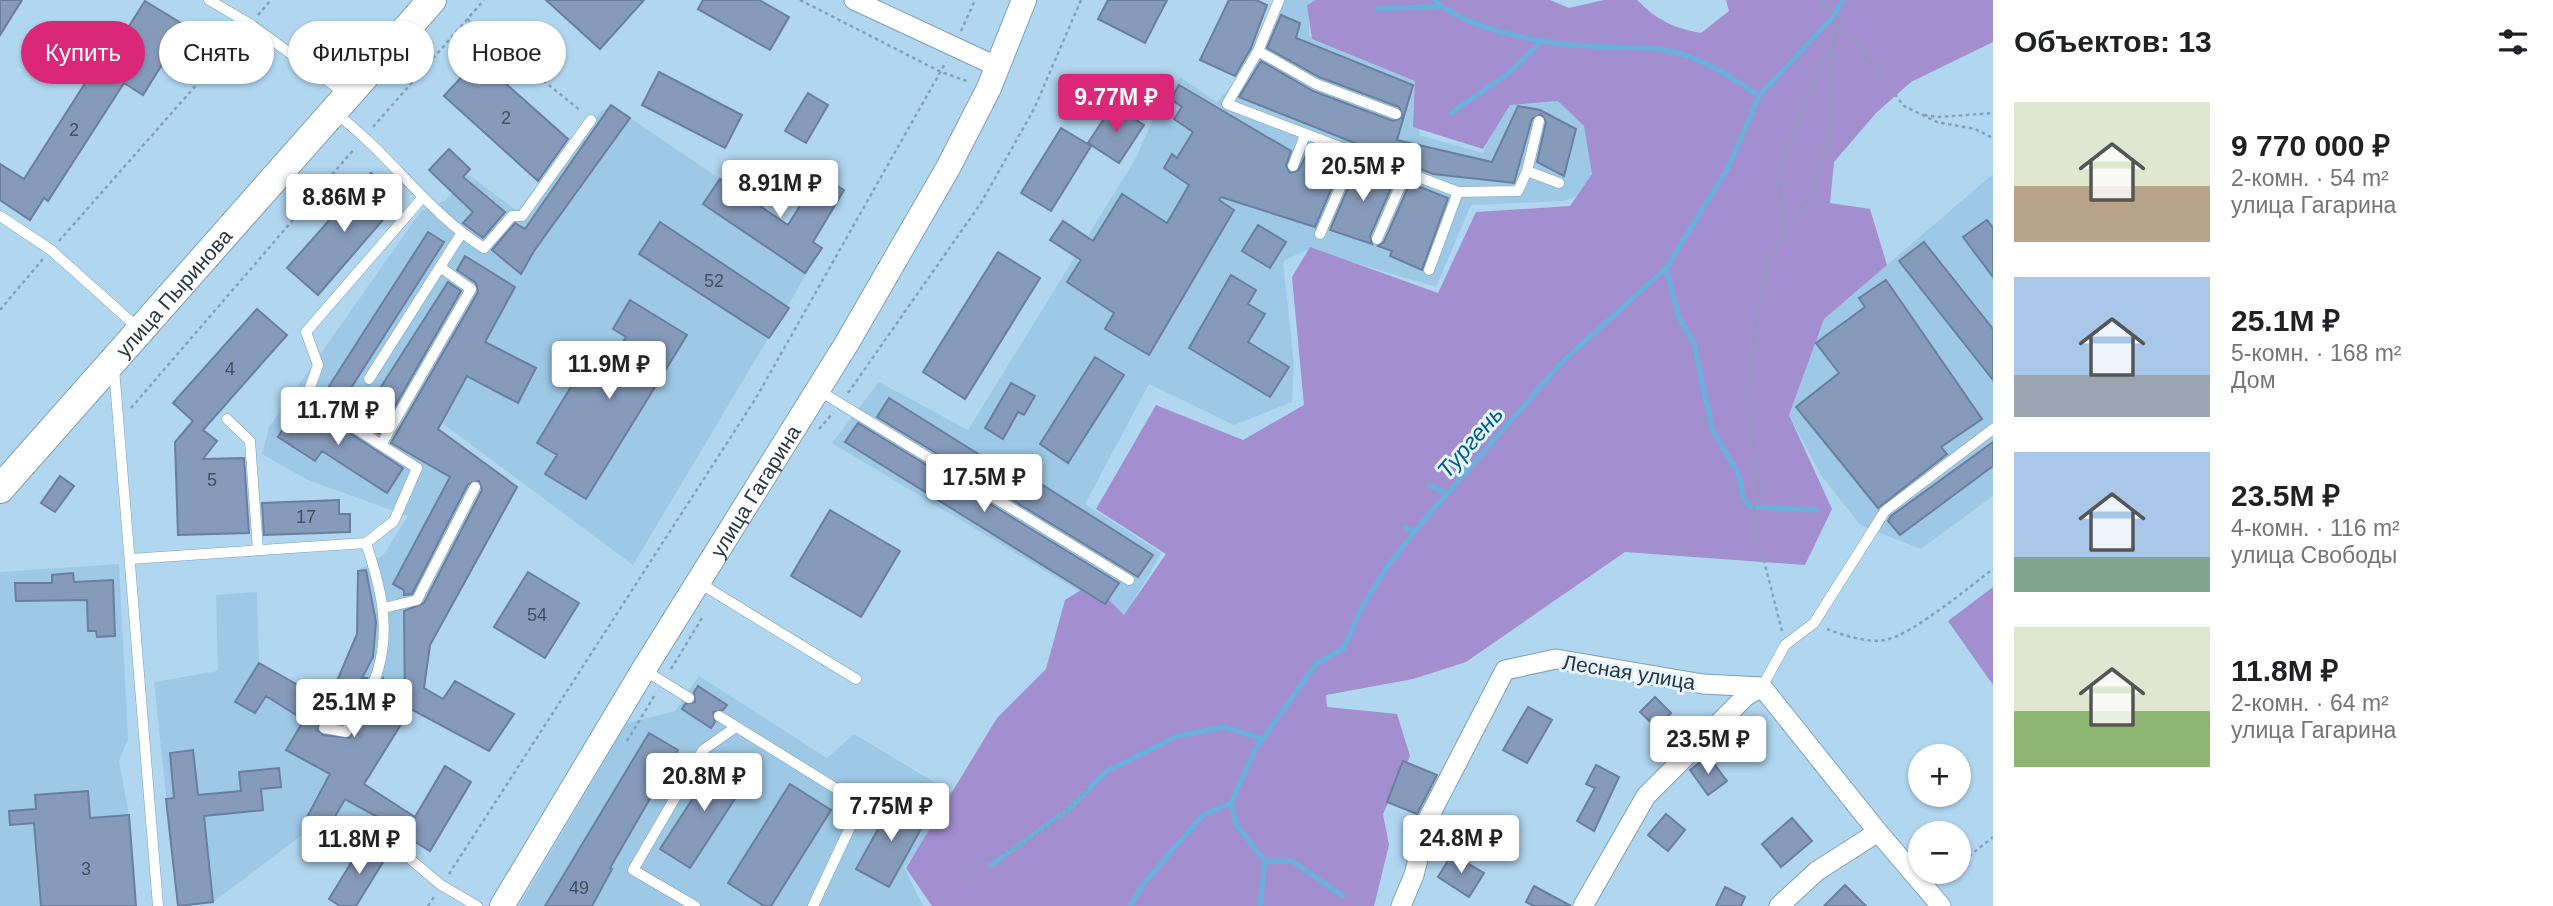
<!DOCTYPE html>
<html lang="ru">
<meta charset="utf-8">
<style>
:root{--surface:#fff;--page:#f2f2f2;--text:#202124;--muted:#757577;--accent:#db2777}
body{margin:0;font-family:Helvetica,sans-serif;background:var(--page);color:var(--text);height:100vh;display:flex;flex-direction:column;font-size:26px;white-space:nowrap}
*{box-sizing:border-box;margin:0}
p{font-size:23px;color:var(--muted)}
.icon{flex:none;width:38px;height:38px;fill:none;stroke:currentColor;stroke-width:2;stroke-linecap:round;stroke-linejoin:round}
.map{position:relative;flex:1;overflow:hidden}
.side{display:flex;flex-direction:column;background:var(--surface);width:560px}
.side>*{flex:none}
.top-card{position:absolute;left:21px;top:21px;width:665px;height:63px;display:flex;gap:14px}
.buttons{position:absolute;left:1908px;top:744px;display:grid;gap:14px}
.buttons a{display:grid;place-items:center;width:63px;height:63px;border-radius:50%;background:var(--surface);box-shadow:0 2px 5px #0004;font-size:35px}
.price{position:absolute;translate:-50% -60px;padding:0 16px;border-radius:7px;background:#fff;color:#222;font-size:23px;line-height:46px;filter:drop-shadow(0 2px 4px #0008)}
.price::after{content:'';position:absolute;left:50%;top:42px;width:21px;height:16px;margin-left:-10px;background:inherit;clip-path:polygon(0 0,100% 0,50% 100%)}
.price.active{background:var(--accent);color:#fff}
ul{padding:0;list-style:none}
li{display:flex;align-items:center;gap:21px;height:175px;padding:0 21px}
li span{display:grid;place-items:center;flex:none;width:196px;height:140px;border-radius:0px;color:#555}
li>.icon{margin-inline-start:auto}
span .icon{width:84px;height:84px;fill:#fffc;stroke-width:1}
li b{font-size:30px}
h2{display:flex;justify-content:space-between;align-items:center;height:84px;padding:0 21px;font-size:30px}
.tag{padding:0 24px;border-radius:32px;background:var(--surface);box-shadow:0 2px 5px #0004;font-size:24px;line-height:63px}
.tag.active{background:var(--accent);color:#fff}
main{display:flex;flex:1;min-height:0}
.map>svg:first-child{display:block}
</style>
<main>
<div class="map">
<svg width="1993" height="906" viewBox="0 0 1993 906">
<rect width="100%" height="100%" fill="#b1d6f0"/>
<!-- built -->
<path fill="#9dc9e6" d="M1274 0H1320L1309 7V36L1423 81 1419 135 1483 153 1507 100 1558 97 1583 125 1612 181 1564 201 1471 205 1436 287 1309 249 1283 261 1294 364 1292 402 1234 425 1149 384 1085 504 1161 553 1124 618 832 443 879 382 968 430 1136 158 1153 119 1180 77 1217 102 1236 81Z
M611 105 822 248 633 565 442 423 438 429 517 487 430 645 424 687 443 699 455 681 514 714 489 751 410 709 364 784 406 811 388 849 359 827 302 835 213 902 178 906 154 682 218 671 216 595 257 592 259 663 328 702 357 634 358 571 384 554 408 516 308 480 262 454 269 427 421 211 446 200 468 174 517 211 581 127Z
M1993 174V496L1921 549 1860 525 1821 475 1789 415 1824 319Z
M119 564 128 739 119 761 129 815 136 906H0V572Z
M699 676 827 758 854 734 959 797 904 867 923 906H519L627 723 675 711Z"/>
<!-- forest -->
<path fill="#a38ed0" d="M1316 0H1550L1569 8 1604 0H1637C1657 20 1673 28 1701 33L1729 11 1726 0H1993V42L1911 82 1876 113 1834 162 1830 203 1870 209 1887 265 1824 319 1789 415 1832 509 1805 565 1625 552 1466 662 1413 679 1326 695 1327 707 1397 714 1410 756 1383 814 1389 845 1374 906H932L906 868 997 718 1046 669 1065 600 1092 583 1124 615 1166 554 1096 509 1156 405 1243 440 1304 405 1292 277 1310 247 1438 293 1476 212 1570 206 1592 174 1584 126 1558 101 1510 105 1483 149 1413 127 1415 81 1312 39 1307 5Z
M1993 587V685L1948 621Z"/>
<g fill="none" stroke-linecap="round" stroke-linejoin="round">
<!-- stream -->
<path stroke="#69b0dd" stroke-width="5" d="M1435 0C1466 30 1545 44 1587 46 1619 48 1647 45 1678 53 1707 61 1735 79 1759 96
M1377 9 1442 6
M1451 113 1509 73 1543 40
M1666 268 1679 318 1694 343 1712 429 1738 473 1744 500 1751 507 1817 510
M1429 485 1447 494
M1405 527 1415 532
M1231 803 1237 826 1265 861 1260 906
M1265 861H1292L1343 896
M991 865 1068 810 1107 771 1177 736 1225 727 1262 739
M1130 906 1144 883 1203 815 1231 803 1255 750 1316 664 1344 648 1360 611 1387 567 1420 525 1561 363 1666 268 1728 168 1759 96 1831 19 1843 0"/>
</g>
<!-- building -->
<path fill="#869bbb" stroke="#6a7e9d" stroke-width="2" d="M0 0H22L0 35Z
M546 0H644L600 49Z
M703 0H759L789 17 770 50 698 9Z
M1108 0H1167L1145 43 1098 19Z
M1229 0H1256L1267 5 1251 48 1235 76 1200 60Z
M145 1 186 26 143 95 124 83 48 201 44 198 30 220 0 200V164L24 179 96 66 101 70Z
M1281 15 1300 23 1296 38 1413 85 1397 140 1492 162 1518 106 1540 110 1576 129 1564 176 1537 162 1546 122 1541 114 1532 119 1514 183 1433 174 1239 97 1261 61 1313 91 1393 121 1403 117 1399 107 1319 77 1267 48Z
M478 59 568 139 538 181 444 96Z
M659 72 742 115 725 148 642 105Z
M1092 76 1104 85 1095 98 1082 90Z
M1179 85 1291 151 1286 166 1290 173 1298 171 1312 144 1345 157 1315 227 1221 197 1219 200 1234 210 1149 355 1105 329 1114 313 1067 282 1081 260 1050 240 1063 221 1093 241 1122 194 1167 223 1189 185 1164 168 1172 154 1177 158 1193 132 1174 119 1182 107 1171 99Z
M808 93 828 105 806 143 785 131Z
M611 105 630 118 534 251 521 274 492 250 515 223 525 229Z
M1113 105 1144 125 1119 163 1088 143Z
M1061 128 1091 146 1051 211 1021 193Z
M449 149 470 169 463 177 505 212 483 238 463 223 473 212 429 170Z
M1359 162 1396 177 1370 236 1372 244 1330 230Z
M371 173 401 199 318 295 287 268Z
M819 175 844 190 813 242 822 248 805 273 703 204 720 179 788 225Z
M1410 183 1448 198 1422 270 1390 256 1392 251 1378 246 1384 242Z
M1987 220 1993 228V277L1963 237Z
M660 222 789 308 769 338 639 254Z
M1258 225 1286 242 1270 268 1242 251Z
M428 232 444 242 351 388 372 401 448 282 461 291 379 434 339 408 324 394Z
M1924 242 1993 329V380L1899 261Z
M998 252 1040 278 965 399 923 372Z
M465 256 515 287 485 342 536 368 518 403 467 376 438 429 517 487 430 645 424 688 443 699 455 681 514 714 489 751 405 706 404 611 424 603 482 490 479 481 468 484 412 594 404 595V590L393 584 450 477 391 443 478 292 476 283 457 270Z
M1231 275 1256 290 1248 304 1265 314 1248 342 1289 367 1270 397 1189 348Z
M1886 280 1982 419 1941 447 1947 454 1878 508 1796 407 1839 373 1816 343 1865 307 1859 298Z
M630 300 687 335 586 499 545 474 557 455 537 443 578 375 597 386 626 337 613 329Z
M257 309 287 335 203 430 217 441 203 459 244 458 249 533 178 535 175 442 193 421 173 403Z
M1095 357 1124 375 1068 463 1040 444Z
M1011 383 1035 396 1024 415 1018 412 1003 439 985 428Z
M889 398 1004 470 1008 463 1153 555 1138 577 877 417Z
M300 403 313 412 316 407 330 420 403 468 387 493 322 451 315 461 278 437Z
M858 423 1119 583 1105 604 845 442Z
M1993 442V466L1900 535 1888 521 1891 516Z
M60 476 74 486 55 512 41 503Z
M339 500V514H350V532L264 535 262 503Z
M830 510 900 551 861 617 791 576Z
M366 570 376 622 373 657 362 678H367L342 724 322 721 317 730 323 735 350 738 383 679 386 722 403 721 364 784 415 817 445 766 471 782 430 851 404 835 405 832 345 799 328 829 307 817 330 774 286 750 304 720 266 696 255 713 235 702 259 663 328 702 357 634 358 571Z
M528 572 579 603 545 658 494 627Z
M73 573 74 582 113 580 115 636 97 637 96 631H88L87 600 16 601 15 583H52V575Z
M698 686 727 705 723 710 713 712 715 722 711 728 682 709 685 704 695 702 694 692Z
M1655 697 1671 713 1657 728 1640 712Z
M1528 707 1552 720 1527 763 1503 750Z
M649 733 678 750 610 868 612 869 592 906H545Z
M193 750 198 795 241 791 239 772 279 768 281 787 261 789 263 810 204 816 213 902 178 906 166 799 174 798 170 753Z
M1708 756 1727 781 1708 795 1690 770Z
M719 758 749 777 690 868 660 849Z
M1403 761 1437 775 1417 814 1387 802Z
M1596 765 1619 777 1594 831 1577 821 1595 788 1586 784Z
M790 784 831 810 771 906H764L728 883Z
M88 791 90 818 129 815 136 906H41L34 823 10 825 9 811 36 809 35 795Z
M894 800 927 818 889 887 856 869Z
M1666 814 1685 830 1668 851 1648 835Z
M1792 818 1812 841 1781 867 1762 844Z
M365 840 388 854 356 906H340L329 899Z
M1452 854 1484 873 1469 897 1438 877Z
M1845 885 1866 906H1824Z
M1534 886 1571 906H1534L1526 902Z
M1725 887 1745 897 1741 906H1716Z"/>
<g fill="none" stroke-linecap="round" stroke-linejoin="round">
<!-- service casing -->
<g stroke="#7c9fb7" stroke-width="11">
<path id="service" d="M209 0 250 24 347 95
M1279 0 1258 51 1227 104 1458 192 1518 191 1527 171 1539 121
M1258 51 1316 84 1396 114
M334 112C389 153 426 211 484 248L512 216H522L591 120
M1293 166 1305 135
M1527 171 1559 183
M0 216 51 250 138 328
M1320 234 1356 151
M1377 239 1406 173
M1429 270 1458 192
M114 369 158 906
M369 379 461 234
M818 390 1129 580
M227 419 250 441 258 550
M381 445 334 414 309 390 318 365 306 332 423 197
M130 559 366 543 394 521 417 468 381 445 471 289 440 267
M698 582 856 679
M384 608 417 600 475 487
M644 670 689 698
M1762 687 1785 645 1814 623 1885 511 1993 429
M719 716 861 804 813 906
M324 728 346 732C356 713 372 691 378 670 391 626 380 585 366 543
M384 837 441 885 477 906
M695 906 633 870 703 750 736 727"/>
</g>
<!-- minor casing -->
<g stroke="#7c9fb7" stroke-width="21">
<path id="minor" d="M854 0 998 67
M1762 687 1878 832 1941 906
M1401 906 1414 875 1428 819 1505 670 1556 659 1703 684 1762 687
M1583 906 1646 796 1746 696 1762 687
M1779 906 1817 871 1878 832"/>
</g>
<!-- tertiary casing -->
<g stroke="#7c9fb7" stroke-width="26">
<g id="tertiary">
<path id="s1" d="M502 906 644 669 847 343 948 168 989 88 1024 0"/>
</g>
</g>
<!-- secondary casing -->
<g stroke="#7c9fb7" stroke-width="30">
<g id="secondary">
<path id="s2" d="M0 489 432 0"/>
</g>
</g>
<!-- path -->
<path stroke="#84a1b5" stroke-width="2.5" stroke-dasharray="3.5 3.5" stroke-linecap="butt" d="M800 0 941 72 970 82
M1822 0 1904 106 1937 122 1975 129 1993 138
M258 15 271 0
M467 19 581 111
M961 31 975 0
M1924 115 1939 117 1993 113
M373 127 484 0
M1783 231 1810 197 1832 122 1831 81 1838 21
M59 241 242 33
M0 310 43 259
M848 393 981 203 1034 109 1081 0
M131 408 355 148
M819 429 833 413
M1827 629C1843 635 1866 643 1885 640 1912 635 1969 587 1993 569
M1782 631 1752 514 1760 491 1746 400 1762 280 1783 231 1778 170 1817 72 1835 39
M671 669 702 618
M627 741 656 693
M1958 865 1993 837
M449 874 756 398 946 62
M1942 878 1950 872
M971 883 970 875 975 864C984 860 992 858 1001 854 1035 841 1066 813 1089 787L1088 783
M428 906 434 897"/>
<!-- service -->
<use href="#service" stroke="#fff" stroke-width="10"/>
<!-- minor -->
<use href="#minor" stroke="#fff" stroke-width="19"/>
<!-- tertiary -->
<use href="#tertiary" stroke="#fff" stroke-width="24"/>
<!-- secondary -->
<use href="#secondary" stroke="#fff" stroke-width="28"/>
</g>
<g text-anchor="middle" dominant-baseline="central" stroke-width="6" stroke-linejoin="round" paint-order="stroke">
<!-- number labels -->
<g font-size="18" fill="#405060">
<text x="506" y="118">2</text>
<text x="74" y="130">2</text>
<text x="714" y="281">52</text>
<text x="230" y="369">4</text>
<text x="212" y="480">5</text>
<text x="306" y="517">17</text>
<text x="537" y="615">54</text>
<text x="86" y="869">3</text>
<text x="579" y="888">49</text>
</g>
<!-- street labels -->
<g font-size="21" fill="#293741" stroke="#e5f4fe">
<text stroke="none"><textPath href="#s2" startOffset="262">улица Пыринова</textPath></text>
<text stroke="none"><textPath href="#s1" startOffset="486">улица Гагарина</textPath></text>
<text transform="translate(1629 672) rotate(9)">Лесная улица</text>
</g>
<!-- water labels -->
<g font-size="23" font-style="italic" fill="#005d88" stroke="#e5f4fe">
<text transform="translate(1470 442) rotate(-49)">Тургень</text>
</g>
</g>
</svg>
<div class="buttons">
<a>+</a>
<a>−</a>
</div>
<b class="price active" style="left:1116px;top:134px">9.77M ₽</b>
<b class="price" style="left:1363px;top:203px">20.5M ₽</b>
<b class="price" style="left:780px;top:220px">8.91M ₽</b>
<b class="price" style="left:344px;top:234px">8.86M ₽</b>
<b class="price" style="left:609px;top:401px">11.9M ₽</b>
<b class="price" style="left:338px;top:447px">11.7M ₽</b>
<b class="price" style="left:984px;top:514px">17.5M ₽</b>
<b class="price" style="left:354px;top:739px">25.1M ₽</b>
<b class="price" style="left:1708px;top:776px">23.5M ₽</b>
<b class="price" style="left:704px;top:813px">20.8M ₽</b>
<b class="price" style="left:891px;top:843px">7.75M ₽</b>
<b class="price" style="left:1461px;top:875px">24.8M ₽</b>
<b class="price" style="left:359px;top:876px">11.8M ₽</b>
<div class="top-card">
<a class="tag active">Купить</a>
<a class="tag">Снять</a>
<a class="tag">Фильтры</a>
<a class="tag">Новое</a>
</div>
</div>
<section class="side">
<h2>Объектов: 13<svg class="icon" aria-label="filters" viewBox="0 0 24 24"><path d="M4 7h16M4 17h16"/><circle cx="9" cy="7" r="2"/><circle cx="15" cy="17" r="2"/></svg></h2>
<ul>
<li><span style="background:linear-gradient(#dfe7d0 60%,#b9a48a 0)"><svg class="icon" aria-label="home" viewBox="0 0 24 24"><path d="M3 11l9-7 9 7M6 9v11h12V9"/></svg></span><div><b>9 770 000 ₽</b><p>2-комн. · 54 m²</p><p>улица Гагарина</p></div></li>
<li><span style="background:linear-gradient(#a9c7e8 70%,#9aa5b1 0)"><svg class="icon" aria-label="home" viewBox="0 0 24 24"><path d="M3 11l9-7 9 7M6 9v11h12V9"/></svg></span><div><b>25.1M ₽</b><p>5-комн. · 168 m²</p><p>Дом</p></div></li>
<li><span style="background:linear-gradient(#a9c7e8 75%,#7fa58c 0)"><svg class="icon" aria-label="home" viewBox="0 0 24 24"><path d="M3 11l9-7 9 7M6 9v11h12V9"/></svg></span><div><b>23.5M ₽</b><p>4-комн. · 116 m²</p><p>улица Свободы</p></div></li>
<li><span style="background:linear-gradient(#dfe7d0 60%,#8fb573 0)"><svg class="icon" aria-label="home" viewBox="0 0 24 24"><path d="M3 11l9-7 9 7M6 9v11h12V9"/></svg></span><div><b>11.8M ₽</b><p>2-комн. · 64 m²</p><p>улица Гагарина</p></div></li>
</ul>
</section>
</main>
